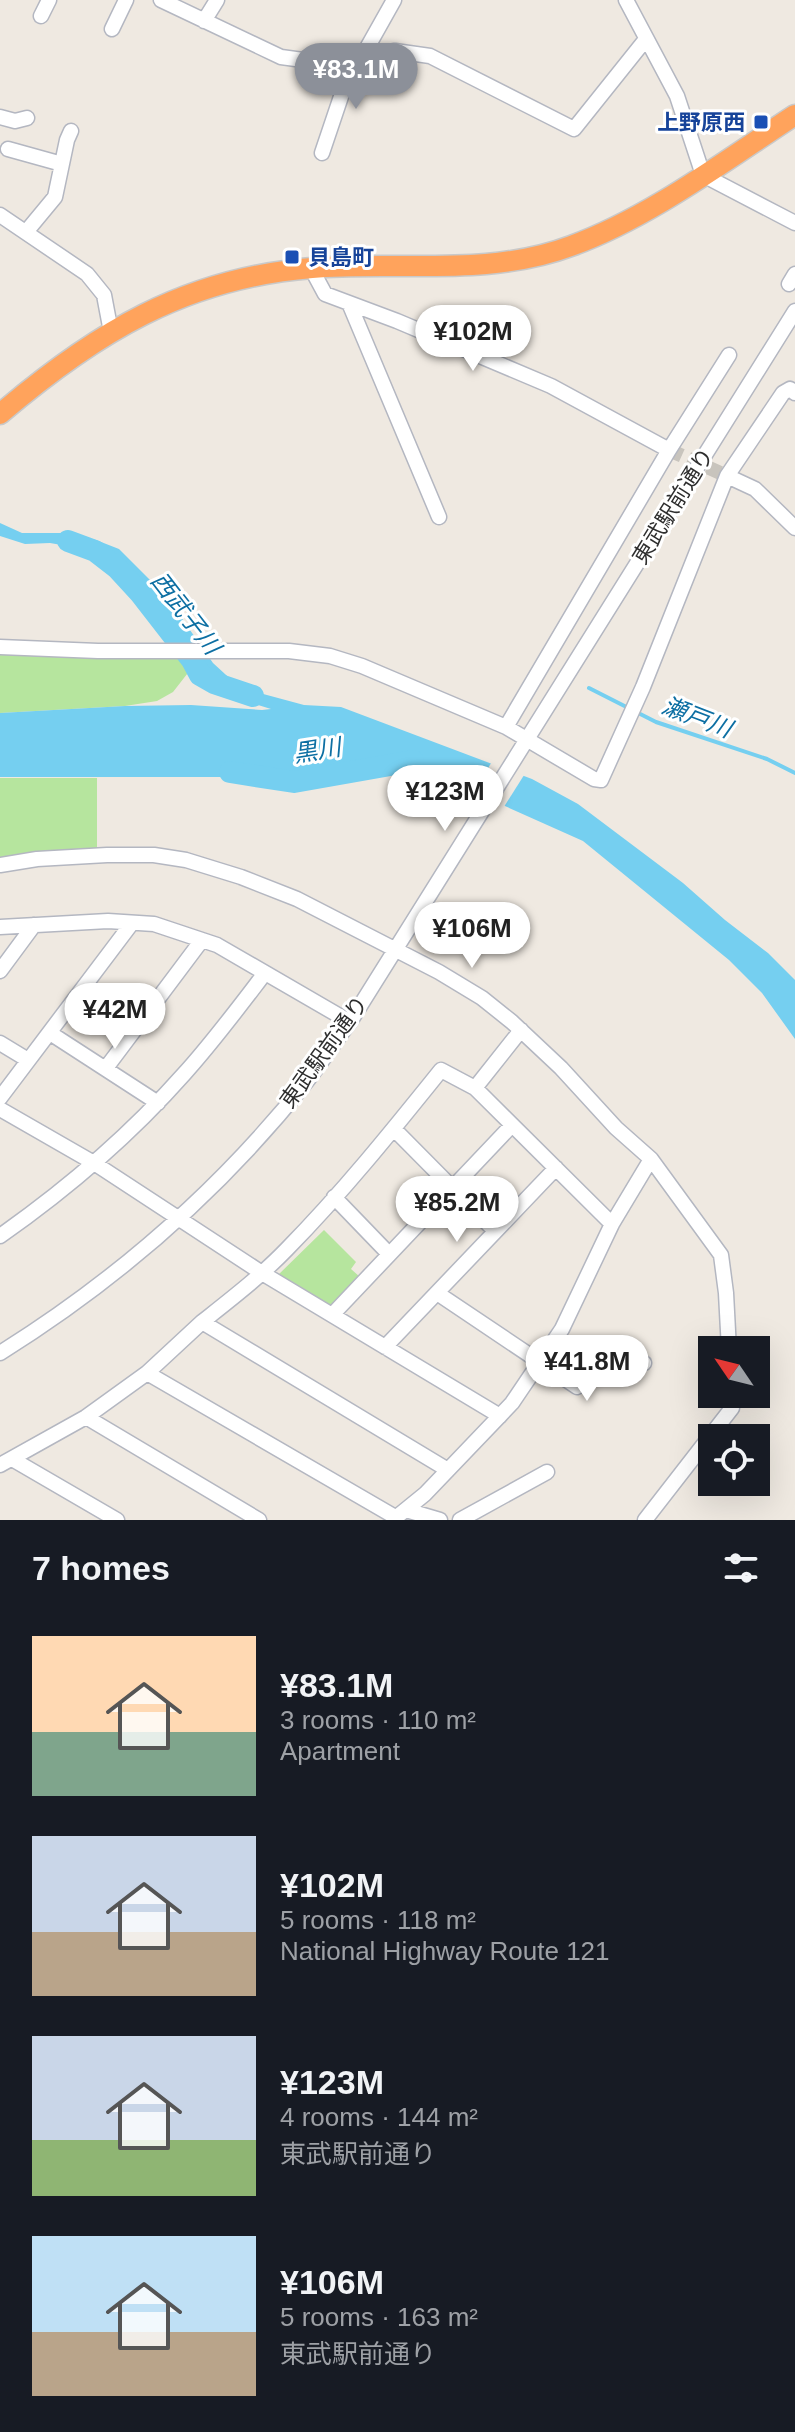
<!DOCTYPE html>
<meta charset="utf-8">
<style>
:root{--surface:#171b24;--page:#242831;--text:#f1f3f6;--muted:#9ea1a6;--accent:#8c9099}
body{margin:0;font-family:Arial,"Noto Sans JP",sans-serif;background:var(--page);color:var(--text);height:100vh;display:flex;flex-direction:column;font-size:30px;white-space:nowrap}
*{box-sizing:border-box;margin:0}
p{font-size:26px;color:var(--muted)}
.icon{flex:none;width:44px;height:44px;fill:none;stroke:currentColor;stroke-width:2;stroke-linecap:round;stroke-linejoin:round}
.map{position:relative;height:1520px;overflow:hidden}
.side{display:flex;flex-direction:column;background:var(--surface);flex:1}
.side>*{flex:none}
.needle{width:52px;rotate:305deg}
.buttons{position:absolute;left:698px;top:1336px;display:grid;gap:16px}
.buttons a{display:grid;place-items:center;width:72px;height:72px;border-radius:0px;background:var(--surface);box-shadow:0 8px 32px #0002;font-size:40px}
.price{position:absolute;translate:-50% -68px;padding:0 18px;border-radius:28px;background:#fff;color:#222;font-size:26px;line-height:52px;filter:drop-shadow(0 2px 4px #0008)}
.price::after{content:'';position:absolute;left:50%;top:48px;width:24px;height:18px;margin-left:-12px;background:inherit;clip-path:polygon(0 0,100% 0,50% 100%)}
.price.selected{background:var(--accent);color:#fff}
ul{padding:0;list-style:none}
li{display:flex;align-items:center;gap:24px;height:200px;padding:0 32px}
li span{display:grid;place-items:center;flex:none;width:224px;height:160px;border-radius:0px;color:#555}
li>.icon{margin-inline-start:auto}
span .icon{width:96px;height:96px;fill:#fffc;stroke-width:1}
li b{font-size:34px}
h2{display:flex;justify-content:space-between;align-items:center;height:96px;padding:0 32px;font-size:34px}
.map>svg:first-child{display:block}
</style>
<div class="map">
<svg width="795" height="1520" viewBox="0 0 795 1520">
<rect width="100%" height="100%" fill="#efe9e1"/>
<!-- green -->
<path fill="#b6e59e" d="M0 653 185 657 190 662 191 669 173 692 157 701 125 706 0 713Z
M0 778H97V849L0 860Z
M324 1230 356 1262 351 1269 360 1277 335 1305 325 1306 276 1277Z"/>
<!-- water -->
<path fill="#75cff0" d="M0 523 22 533H62L96 540 119 549 167 597 213 663 237 685 245 689 304 705 341 707 532 779 578 804 683 883 725 920 768 953 795 980V1039L762 993 729 960 583 841 460 786 381 764 294 777H0V713L125 706 191 705 262 710 271 709 245 701 204 672 177 630 147 591 116 558 103 553 79 548 50 543 25 544 0 536Z"/>
<!-- pier -->
<path fill="#efe9e1" d="M493 760 526 772 502 810 471 796Z"/>
<g fill="none" stroke-linecap="round" stroke-linejoin="round">
<!-- stream -->
<path stroke="#75cff0" stroke-width="4" d="M589 688 656 722 767 759 795 773"/>
<!-- river -->
<path stroke="#75cff0" stroke-width="22" d="M68 541 95 551 117 568 140 593 192 660 200 675 214 683 253 696
M230 772 294 782 413 761"/>
<!-- minor-tunnel -->
<path stroke="#c8c4bd" stroke-width="14" stroke-dasharray="14 7" stroke-linecap="butt" d="M669 450 727 476"/>
<!-- minor casing -->
<g stroke="#b4b7c1" stroke-width="17">
<path id="minor" d="M161 0 281 57 325 63 395 51 430 56 574 129 646 39
M626 0 677 96 703 175 795 223
M41 16 49 0
M204 21 217 0
M112 29 126 0
M362 57 394 0
M0 117 15 121 27 118
M8 149 62 164
M322 153 354 58
M0 215 87 274 104 295 111 332
M26 232 55 197 67 140 71 131
M311 268 325 294 397 321 551 386 669 450
M789 284 795 274
M349 303 439 517
M727 476 755 489 795 528
M0 647 98 651H289L330 656 362 666 506 727 594 779 601 780 643 687 727 476 783 393 790 389 795 393
M506 727 669 450 729 355
M0 865 37 859 107 855H154L186 860 241 877 297 899 439 972 482 998 512 1022 561 1068 616 1128 651 1159 721 1255 726 1293 729 1350
M0 927 108 921 154 924 217 945 350 1022
M0 971 34 925
M50 1033 158 1103
M0 1043 28 1060
M106 1068 202 940
M475 1088 521 1030
M0 1098 132 923
M0 1109 94 1163 262 1273 500 1416
M394 1129 495 1231
M334 1197 389 1254
M0 1236C67 1189 130 1135 184 1074 213 1042 239 1007 265 973
M437 1293 577 1387 610 1344 644 1363
M332 1315 512 1125
M385 1347 556 1168
M0 1353C117 1280 221 1189 307 1081 322 1062 335 1041 350 1022L795 311
M147 1373 397 1518
M86 1417 259 1520
M12 1459 117 1520
M0 1465 86 1417 147 1373 202 1322
M448 1470 202 1322C231 1299 261 1276 287 1249 342 1193 392 1131 441 1070L475 1088 612 1224
M406 1510 440 1520
M393 1520 425 1494 512 1403 562 1329 612 1224 651 1159
M460 1520 547 1472
M645 1520 732 1408 731 1394"/>
</g>
<!-- highway casing -->
<g stroke="#c9c9c9" stroke-width="23">
<path id="highway" d="M0 414C95 333 185 278 312 268 398 261 489 277 571 246 649 218 726 160 795 115"/>
</g>
<!-- minor -->
<use href="#minor" stroke="#fff" stroke-width="14"/>
<!-- highway -->
<use href="#highway" stroke="#ffa35c" stroke-width="20"/>
</g>
<!-- markers -->
<g fill="#1a4fb4" stroke="#fff" stroke-width="3">
<rect x="753" y="114" width="16" height="16" rx="4"/>
<rect x="284" y="249" width="16" height="16" rx="4"/>
</g>
<g text-anchor="middle" dominant-baseline="central" stroke-width="6" stroke-linejoin="round" paint-order="stroke">
<!-- transit labels -->
<g font-size="22" font-weight="bold" fill="#164399" stroke="#fff" text-anchor="end">
<text x="745" y="122">上野原西</text>
<text x="308" y="257" text-anchor="start">貝島町</text>
</g>
<!-- street labels -->
<g font-size="22" fill="#2e2e2e" stroke="#fff">
<text transform="translate(673 506) rotate(-58)">東武駅前通り</text>
<text transform="translate(324 1052) rotate(-54)">東武駅前通り</text>
</g>
<!-- water labels -->
<g font-size="24" font-style="italic" fill="#0d6fa3" stroke="#fff">
<text transform="translate(186 613) rotate(52)">西武子川</text>
<text transform="translate(697 717) rotate(21)">瀬戸川</text>
<text transform="translate(317 750) rotate(-9)">黒川</text>
</g>
</g>
</svg>
<div class="buttons">
<a><svg class="needle" viewBox="-14 -14 28 28"><path d="M0-13l5 13h-10z" fill="#e53935"/><path d="M0 13l5-13h-10z" fill="#9ea1a6"/></svg></a>
<a><svg class="icon" aria-label="locate" viewBox="0 0 24 24"><circle cx="12" cy="12" r="6"/><path d="M12 2v4M12 18v4M2 12h4M18 12h4"/></svg></a>
</div>
<b class="price selected" style="left:356px;top:111px">¥83.1M</b>
<b class="price" style="left:473px;top:373px">¥102M</b>
<b class="price" style="left:445px;top:833px">¥123M</b>
<b class="price" style="left:472px;top:970px">¥106M</b>
<b class="price" style="left:115px;top:1051px">¥42M</b>
<b class="price" style="left:457px;top:1244px">¥85.2M</b>
<b class="price" style="left:587px;top:1403px">¥41.8M</b>
</div>
<section class="side">
<h2>7 homes<svg class="icon" aria-label="filters" viewBox="0 0 24 24"><path d="M4 7h16M4 17h16"/><circle cx="9" cy="7" r="2"/><circle cx="15" cy="17" r="2"/></svg></h2>
<ul>
<li><span style="background:linear-gradient(#ffd9b3 60%,#7fa58c 0)"><svg class="icon" aria-label="home" viewBox="0 0 24 24"><path d="M3 11l9-7 9 7M6 9v11h12V9"/></svg></span><div><b>¥83.1M</b><p>3 rooms · 110 m²</p><p>Apartment</p></div></li>
<li><span style="background:linear-gradient(#c9d6e8 60%,#b9a48a 0)"><svg class="icon" aria-label="home" viewBox="0 0 24 24"><path d="M3 11l9-7 9 7M6 9v11h12V9"/></svg></span><div><b>¥102M</b><p>5 rooms · 118 m²</p><p>National Highway Route 121</p></div></li>
<li><span style="background:linear-gradient(#c9d6e8 65%,#8fb573 0)"><svg class="icon" aria-label="home" viewBox="0 0 24 24"><path d="M3 11l9-7 9 7M6 9v11h12V9"/></svg></span><div><b>¥123M</b><p>4 rooms · 144 m²</p><p>東武駅前通り</p></div></li>
<li><span style="background:linear-gradient(#bfe0f5 60%,#b9a48a 0)"><svg class="icon" aria-label="home" viewBox="0 0 24 24"><path d="M3 11l9-7 9 7M6 9v11h12V9"/></svg></span><div><b>¥106M</b><p>5 rooms · 163 m²</p><p>東武駅前通り</p></div></li>
</ul>
</section>
